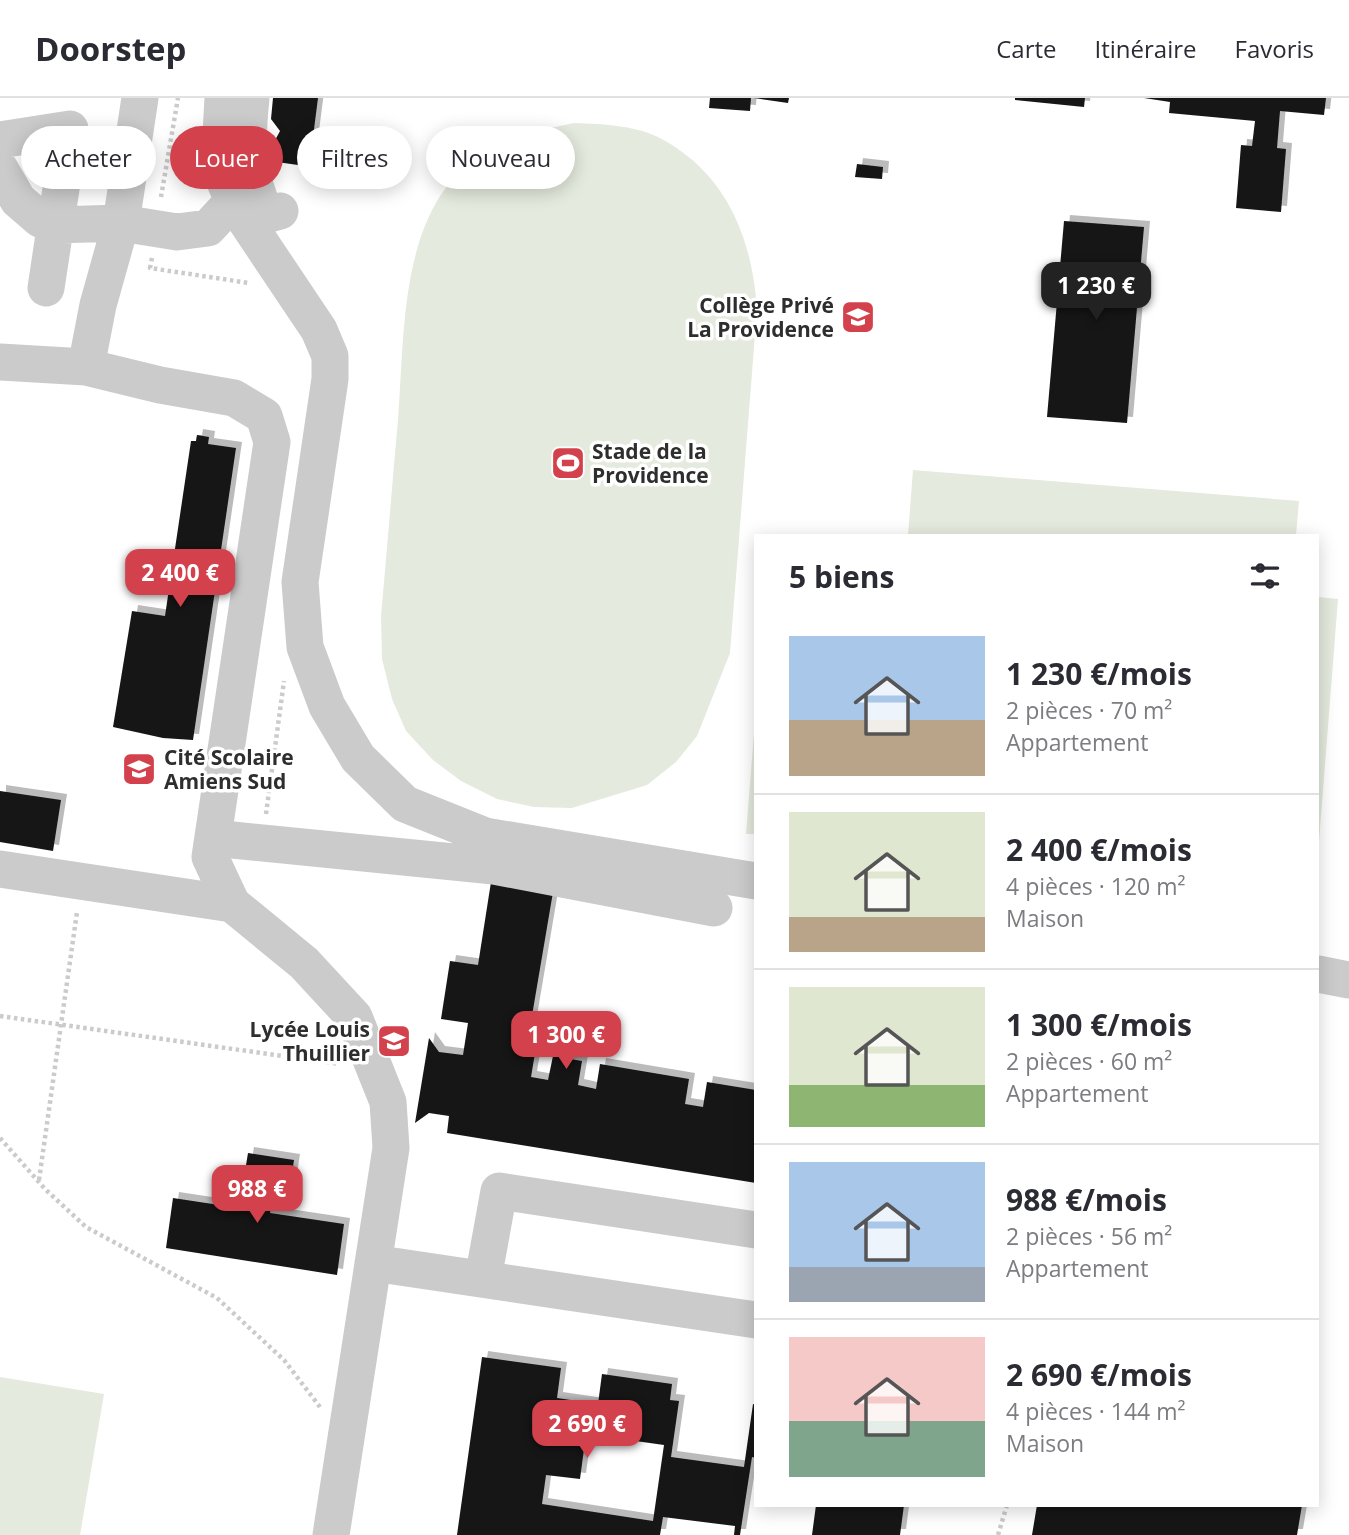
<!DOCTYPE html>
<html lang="fr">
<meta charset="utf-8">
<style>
:root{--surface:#fff;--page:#f7f7f7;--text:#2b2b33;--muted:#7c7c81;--line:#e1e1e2;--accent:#d3424c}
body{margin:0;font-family:"Open Sans",sans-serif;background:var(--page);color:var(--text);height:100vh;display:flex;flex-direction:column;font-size:26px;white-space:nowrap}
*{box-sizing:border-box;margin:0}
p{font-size:23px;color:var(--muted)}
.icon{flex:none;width:38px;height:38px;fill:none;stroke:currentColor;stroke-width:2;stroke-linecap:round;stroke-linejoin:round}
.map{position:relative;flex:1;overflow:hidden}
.panel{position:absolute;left:754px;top:436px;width:565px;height:973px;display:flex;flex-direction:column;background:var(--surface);border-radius:0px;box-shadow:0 4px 18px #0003}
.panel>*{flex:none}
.top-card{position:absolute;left:21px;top:28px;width:628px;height:63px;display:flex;gap:14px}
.price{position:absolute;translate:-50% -60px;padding:0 16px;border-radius:14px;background:var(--accent);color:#fff;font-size:23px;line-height:46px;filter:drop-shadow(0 2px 4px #0008)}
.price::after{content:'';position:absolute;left:50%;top:42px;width:21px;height:16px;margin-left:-10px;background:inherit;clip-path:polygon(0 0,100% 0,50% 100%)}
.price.active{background:#222;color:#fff}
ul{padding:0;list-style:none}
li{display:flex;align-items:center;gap:21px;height:175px;padding:0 35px}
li+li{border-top:2px solid var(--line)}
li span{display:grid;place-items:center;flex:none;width:196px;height:140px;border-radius:0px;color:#555}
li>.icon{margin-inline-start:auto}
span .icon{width:84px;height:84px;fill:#fffc;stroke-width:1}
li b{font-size:30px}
h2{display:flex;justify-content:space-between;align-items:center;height:84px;padding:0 35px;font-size:30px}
.tag{padding:0 24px;border-radius:32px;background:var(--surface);box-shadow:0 4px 18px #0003;font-size:24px;line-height:63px}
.tag.active{background:var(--accent);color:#fff}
header{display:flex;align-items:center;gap:42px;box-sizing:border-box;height:98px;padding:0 35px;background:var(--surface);border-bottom:2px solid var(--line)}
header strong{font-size:33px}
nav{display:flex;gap:38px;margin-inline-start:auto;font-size:24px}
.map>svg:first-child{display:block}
</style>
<header>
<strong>Doorstep</strong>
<nav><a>Carte</a><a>Itinéraire</a><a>Favoris</a></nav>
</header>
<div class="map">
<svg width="1349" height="1437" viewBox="0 0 1349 1437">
<defs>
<filter id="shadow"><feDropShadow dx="6" dy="-6" stdDeviation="0" flood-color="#0004"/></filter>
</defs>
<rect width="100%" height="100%" fill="#fff"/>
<!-- green -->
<path fill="#e4eadd" d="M574 25C601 26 633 27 658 39 726 74 752 139 757 211L730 555 697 638 676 664 647 687 572 710 534 709 497 701 461 683 433 662 406 633 392 601 382 561 381 518C387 453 392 388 398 322 404 249 400 148 448 87 478 50 529 34 574 25Z
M913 372 1299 403 1296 437H908Z
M1318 499 1338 501 1318 756Z
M756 610V736H746Z
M0 1279 104 1296 80 1437H0Z"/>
<!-- building -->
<path fill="#151515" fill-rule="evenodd" filter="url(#shadow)" d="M273 0H318L313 39 360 45 355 83 305 77V68L277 64 273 46 280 33 271 21Z
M710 0H751L750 13 709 10Z
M754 0H789L788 5Z
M1015 0H1085L1084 9 1015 2Z
M1144 0H1326L1324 17 1280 13 1277 50 1286 51 1281 114 1236 110 1241 47 1252 48 1255 23 1169 15 1170 4Z
M857 66 883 69 882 81 855 79Z
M1064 123 1144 129 1127 325 1047 319Z
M197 337 209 339 208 346 236 350 193 642 163 640 113 629 132 513 165 518 191 343H196Z
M0 693 61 702 53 753 0 744Z
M491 784 553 794 526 953 535 955 531 979 548 982 553 958 582 963 578 987 596 991 600 966 689 981 685 1006 703 1009 707 984 756 992V1085L447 1035 449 1018 429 1015 415 1025 429 940 439 954 463 957 468 925 441 921 450 863 478 867Z
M248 1055 294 1062 288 1101 273 1100 270 1115 344 1126 337 1177 166 1150 173 1100 239 1110Z
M482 1259 561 1270 557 1300 598 1306 602 1276 672 1286 670 1302 679 1303 671 1359 744 1369 753 1306 756 1307V1360L752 1359 740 1437H734L735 1428 663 1419 660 1437H457ZM586 1336 664 1347 653 1423 542 1406 546 1377 580 1381Z
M816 1407H904L900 1437H812Z
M1037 1407H1302L1297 1437H1032Z"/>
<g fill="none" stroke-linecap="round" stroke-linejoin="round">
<!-- path -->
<path stroke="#cbcbcb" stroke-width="4.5" stroke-dasharray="3.5 3.5" stroke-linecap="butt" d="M161 99 178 0
M152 160 150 170 249 185
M266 716 284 583
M0 918 339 966
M0 1040 45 1091 86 1129 217 1200 284 1262 320 1309
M39 1082 77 814
M998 1437 1007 1407"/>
<!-- minor -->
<path stroke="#cbcbcb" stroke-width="37" d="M223 0 219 70 234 105 319 232 330 258V281L300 484 305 549 327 608 358 660 405 706 485 738 756 783
M251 0C246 49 246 71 266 117L280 113
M0 42 70 31 46 190
M0 71 18 102 40 121 55 127 121 125 177 134 208 130 248 87
M0 264 86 269 160 287 234 300 264 318 272 344 210 759 232 806 304 865 354 919 388 1004 391 1050 331 1437
M86 269 98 207 121 125 140 0
M213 740 494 768 714 810
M0 771 232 806
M1318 876 1349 882
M373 1165 756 1222
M483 1181 499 1093 756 1132"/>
</g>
<!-- icons -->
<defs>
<g id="school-square" transform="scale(1.75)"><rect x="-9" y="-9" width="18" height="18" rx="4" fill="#d3424c" stroke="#fff"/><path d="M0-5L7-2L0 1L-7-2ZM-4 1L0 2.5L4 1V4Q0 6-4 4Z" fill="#fff"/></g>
<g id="stadium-square" transform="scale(1.75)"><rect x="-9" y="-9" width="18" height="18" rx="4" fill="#d3424c" stroke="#fff"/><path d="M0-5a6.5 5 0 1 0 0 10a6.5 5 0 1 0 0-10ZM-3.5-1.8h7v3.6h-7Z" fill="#fff"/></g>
</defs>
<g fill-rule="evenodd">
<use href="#school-square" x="858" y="219"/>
<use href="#stadium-square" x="568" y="365"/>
<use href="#school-square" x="139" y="671"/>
<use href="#school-square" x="394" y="943"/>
</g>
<g text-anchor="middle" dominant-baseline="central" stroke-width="7" stroke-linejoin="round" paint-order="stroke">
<!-- poi labels -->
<g font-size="21" font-weight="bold" fill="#2e2e2e" stroke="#fff" text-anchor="end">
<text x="834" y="207">Collège Privé<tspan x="834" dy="24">La Providence</tspan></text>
<text x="592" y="353" text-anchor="start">Stade de la<tspan x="592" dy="24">Providence</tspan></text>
<text x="164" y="659" text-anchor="start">Cité Scolaire<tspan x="164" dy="24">Amiens Sud</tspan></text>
<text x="370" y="931">Lycée Louis<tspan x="370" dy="24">Thuillier</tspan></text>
</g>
</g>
</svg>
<b class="price active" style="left:1096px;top:224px">1 230 €</b>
<b class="price" style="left:180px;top:511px">2 400 €</b>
<b class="price" style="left:566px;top:973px">1 300 €</b>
<b class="price" style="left:257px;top:1127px">988 €</b>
<b class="price" style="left:587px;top:1362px">2 690 €</b>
<div class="top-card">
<a class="tag">Acheter</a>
<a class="tag active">Louer</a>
<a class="tag">Filtres</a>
<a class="tag">Nouveau</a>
</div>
<section class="panel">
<h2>5 biens<svg class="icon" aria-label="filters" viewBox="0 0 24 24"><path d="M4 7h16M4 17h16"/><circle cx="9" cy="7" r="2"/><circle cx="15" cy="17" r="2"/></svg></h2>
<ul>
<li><span style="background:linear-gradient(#a9c7e8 60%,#b9a48a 0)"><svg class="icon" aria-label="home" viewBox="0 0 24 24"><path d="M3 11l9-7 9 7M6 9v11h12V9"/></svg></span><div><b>1 230 €/mois</b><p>2 pièces · 70 m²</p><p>Appartement</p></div></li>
<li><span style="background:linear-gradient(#dfe7d0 75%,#b9a48a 0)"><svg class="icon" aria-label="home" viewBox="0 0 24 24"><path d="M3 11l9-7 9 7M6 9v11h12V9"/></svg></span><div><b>2 400 €/mois</b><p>4 pièces · 120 m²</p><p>Maison</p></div></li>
<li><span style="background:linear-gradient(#dfe7d0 70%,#8fb573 0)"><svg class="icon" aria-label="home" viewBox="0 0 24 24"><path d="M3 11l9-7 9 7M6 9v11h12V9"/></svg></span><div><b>1 300 €/mois</b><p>2 pièces · 60 m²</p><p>Appartement</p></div></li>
<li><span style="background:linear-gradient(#a9c7e8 75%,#9aa5b1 0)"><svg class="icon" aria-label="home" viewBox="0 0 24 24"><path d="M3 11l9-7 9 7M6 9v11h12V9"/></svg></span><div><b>988 €/mois</b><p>2 pièces · 56 m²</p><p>Appartement</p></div></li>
<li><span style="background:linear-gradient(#f6c9c9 60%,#7fa58c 0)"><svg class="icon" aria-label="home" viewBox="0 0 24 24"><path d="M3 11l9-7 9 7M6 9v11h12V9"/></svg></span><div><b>2 690 €/mois</b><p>4 pièces · 144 m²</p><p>Maison</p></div></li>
</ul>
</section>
</div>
